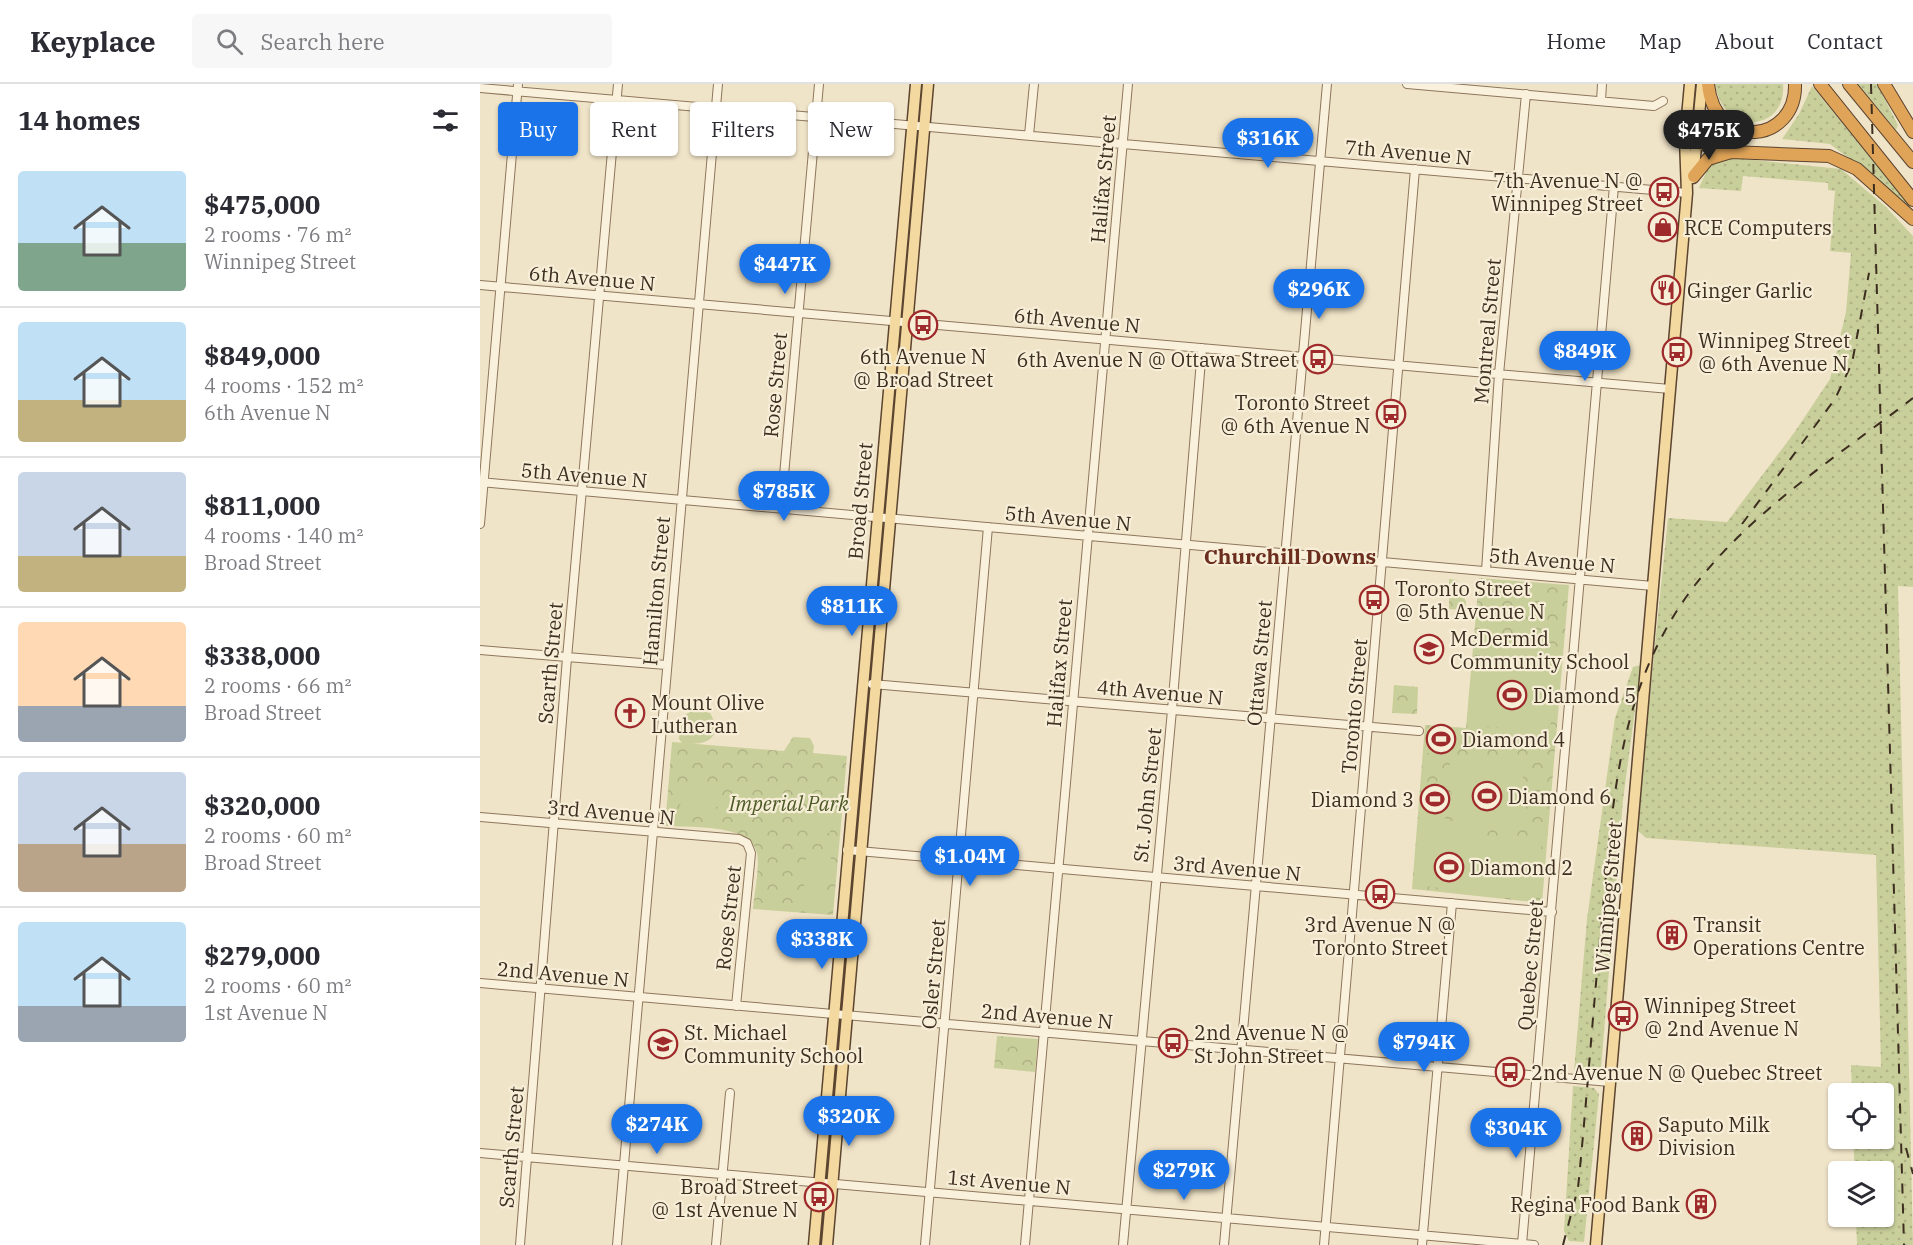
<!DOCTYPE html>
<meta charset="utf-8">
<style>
:root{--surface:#fff;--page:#f7f7f7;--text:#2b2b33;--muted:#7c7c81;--line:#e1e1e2;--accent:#1a73e8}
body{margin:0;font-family:"IBM Plex Serif",serif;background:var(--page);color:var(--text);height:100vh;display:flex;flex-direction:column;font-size:22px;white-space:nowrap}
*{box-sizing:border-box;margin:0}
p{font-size:20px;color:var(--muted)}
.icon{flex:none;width:33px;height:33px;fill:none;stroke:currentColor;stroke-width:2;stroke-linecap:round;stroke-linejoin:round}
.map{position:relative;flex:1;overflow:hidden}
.details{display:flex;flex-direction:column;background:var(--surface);width:480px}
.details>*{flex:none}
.guide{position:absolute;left:18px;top:18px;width:570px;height:54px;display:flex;gap:12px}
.fabs{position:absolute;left:1348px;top:999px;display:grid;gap:12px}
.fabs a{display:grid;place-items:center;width:66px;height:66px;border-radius:6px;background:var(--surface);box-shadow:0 2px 4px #0004;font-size:30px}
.price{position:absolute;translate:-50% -51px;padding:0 14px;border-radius:21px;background:var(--accent);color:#fff;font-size:20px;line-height:39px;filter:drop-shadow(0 2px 3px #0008)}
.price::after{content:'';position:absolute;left:50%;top:36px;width:18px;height:14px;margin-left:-9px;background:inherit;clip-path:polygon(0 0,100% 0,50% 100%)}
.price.active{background:#222;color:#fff}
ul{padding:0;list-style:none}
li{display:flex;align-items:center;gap:18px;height:150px;padding:0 18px}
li+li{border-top:2px solid var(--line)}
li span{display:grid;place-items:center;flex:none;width:168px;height:120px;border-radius:6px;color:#555}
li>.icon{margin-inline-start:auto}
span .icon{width:72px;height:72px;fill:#fffc;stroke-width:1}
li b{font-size:26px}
h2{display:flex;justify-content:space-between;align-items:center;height:72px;padding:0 18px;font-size:26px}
.chip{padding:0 21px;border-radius:6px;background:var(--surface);box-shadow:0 2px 4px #0004;font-size:21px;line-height:54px}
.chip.active{background:var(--accent);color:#fff}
header{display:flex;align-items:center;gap:36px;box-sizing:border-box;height:84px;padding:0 30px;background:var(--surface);border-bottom:2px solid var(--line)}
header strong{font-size:28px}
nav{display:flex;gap:33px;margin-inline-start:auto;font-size:21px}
.search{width:420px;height:54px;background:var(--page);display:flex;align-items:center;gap:15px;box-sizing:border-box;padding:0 21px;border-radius:6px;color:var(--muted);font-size:22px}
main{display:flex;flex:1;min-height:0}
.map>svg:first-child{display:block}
</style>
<header>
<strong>Keyplace</strong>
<div class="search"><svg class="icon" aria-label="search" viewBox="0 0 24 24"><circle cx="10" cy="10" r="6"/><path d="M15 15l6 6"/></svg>Search here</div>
<nav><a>Home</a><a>Map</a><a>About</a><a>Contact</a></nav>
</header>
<main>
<section class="details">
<h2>14 homes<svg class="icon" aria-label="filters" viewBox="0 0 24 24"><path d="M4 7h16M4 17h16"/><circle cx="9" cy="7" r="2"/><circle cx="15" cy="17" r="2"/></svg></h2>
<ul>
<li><span style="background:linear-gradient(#bfe0f5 60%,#7fa58c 0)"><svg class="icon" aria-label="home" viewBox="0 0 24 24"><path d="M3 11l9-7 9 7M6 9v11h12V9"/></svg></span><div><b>$475,000</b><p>2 rooms · 76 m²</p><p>Winnipeg Street</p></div></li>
<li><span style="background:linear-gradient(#bfe0f5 65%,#c2b280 0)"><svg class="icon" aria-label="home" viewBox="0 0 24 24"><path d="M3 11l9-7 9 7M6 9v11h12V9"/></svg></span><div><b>$849,000</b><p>4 rooms · 152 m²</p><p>6th Avenue N</p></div></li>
<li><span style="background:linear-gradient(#c9d6e8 70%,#c2b280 0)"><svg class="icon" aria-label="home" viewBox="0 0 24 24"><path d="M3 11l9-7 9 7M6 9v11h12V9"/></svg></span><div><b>$811,000</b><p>4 rooms · 140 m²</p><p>Broad Street</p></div></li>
<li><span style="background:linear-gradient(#ffd9b3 70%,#9aa5b1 0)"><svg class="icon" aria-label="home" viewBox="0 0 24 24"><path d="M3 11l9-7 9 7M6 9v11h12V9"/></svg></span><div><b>$338,000</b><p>2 rooms · 66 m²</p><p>Broad Street</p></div></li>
<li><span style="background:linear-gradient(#c9d6e8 60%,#b9a48a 0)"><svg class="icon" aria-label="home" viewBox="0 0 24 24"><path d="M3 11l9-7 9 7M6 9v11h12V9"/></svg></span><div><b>$320,000</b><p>2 rooms · 60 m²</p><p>Broad Street</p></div></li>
<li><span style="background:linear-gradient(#bfe0f5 70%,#9aa5b1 0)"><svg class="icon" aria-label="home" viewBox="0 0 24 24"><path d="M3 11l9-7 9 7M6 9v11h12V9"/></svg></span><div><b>$279,000</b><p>2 rooms · 60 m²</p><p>1st Avenue N</p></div></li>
</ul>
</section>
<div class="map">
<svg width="1433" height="1161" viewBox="0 0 1433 1161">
<defs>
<pattern id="grass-dots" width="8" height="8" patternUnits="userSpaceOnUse" patternTransform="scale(1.5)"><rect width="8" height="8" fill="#c9cf9b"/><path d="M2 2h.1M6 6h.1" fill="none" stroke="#aeb285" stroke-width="1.8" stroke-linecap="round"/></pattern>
<pattern id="park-crowns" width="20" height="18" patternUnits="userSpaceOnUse" patternTransform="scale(1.5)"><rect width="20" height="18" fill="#c9cf9b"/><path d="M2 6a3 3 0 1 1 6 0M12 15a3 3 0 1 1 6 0" fill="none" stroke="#aeb285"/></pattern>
</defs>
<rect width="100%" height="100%" fill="#f0e4c8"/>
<!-- grass -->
<path fill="url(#grass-dots)" d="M1235 0H1303C1307 48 1243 53 1235 0Z
M1378 0H1397L1418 41 1416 46Z
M1332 2 1429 121V125L1399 97 1350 60 1302 55 1319 30Z
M1254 74 1361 85 1406 123 1433 152V503L1418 502 1433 1161H1377L1376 1133 1404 1132V1088L1375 1087 1373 1055 1404 1054V1010L1372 1009 1371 981 1401 983 1396 771 1166 754 1156 745 1188 434 1247 438 1314 349 1350 295 1366 228 1371 169 1350 167 1355 107 1348 106V99L1263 92 1261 107 1219 104 1230 79Z
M1161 581 1143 716 1121 985 1115 989 1094 987 1107 835 1135 634 1153 583Z
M1093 1002 1114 1004 1119 1010 1104 1158 1089 1157 1084 1147Z"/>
<!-- park -->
<path fill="url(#park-crowns)" d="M999 494 1089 501 1062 819 932 805 945 641 986 644Z
M969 495 977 496 986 518 985 526 969 525Z
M914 601 938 603 937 630 912 629Z
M313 653 330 654 334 662 333 669 367 672 353 831 273 825C274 810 280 782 277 769 271 739 209 744 185 742L192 658 304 667Z
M517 952 558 955 555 988 514 984Z"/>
<!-- pitch -->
<path fill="#c9cf9b" d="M1026 561 1078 566 1071 639 1067 645 987 642C991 607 984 568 1026 561Z
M215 625 230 629C245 654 225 663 202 659L199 655C200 639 200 632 215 625Z
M949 643C963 645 971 645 976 660L969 671 946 669Z
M1045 672 1039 746C979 743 969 737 970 676Z
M222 694C234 702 242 707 238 722L223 731 205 730 200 722C204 708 206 696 222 694Z
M952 701 962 702 968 711 965 735C986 741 996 746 1005 765 1022 747 1040 753 1062 756L1056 813 933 801 941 706Z
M322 730 351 733 350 749 321 746Z
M329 770 351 774 344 824 323 819 326 773Z"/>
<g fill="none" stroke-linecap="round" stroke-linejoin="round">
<!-- minor casing -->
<g stroke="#8d765c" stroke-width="10">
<path id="minor" d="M927 0 1174 22 1183 17
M0 4 1207 109
M1121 17 1122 0
M549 51 554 0
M0 201 1190 305
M0 398 1173 502
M301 425 339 0
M0 440 38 0
M1006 487 1019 290 1046 10
M0 566 186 581
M392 600 939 647
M0 733 259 755 267 759 271 769 256 922
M367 766 1072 828
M0 899 1130 998
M0 1069 1054 1161
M1042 1160 1134 102
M40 1161 87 574 138 0
M137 1161 238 0
M236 1161 250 1009
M445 1161 508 443
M545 1161 648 0
M643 1161 692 626 722 264
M744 1161 847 0
M844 1161 935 85
M942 1161 972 819"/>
</g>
<!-- major casing -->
<g stroke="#5b4430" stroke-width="13">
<path id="major" d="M1213 94 1222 0
M334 1161 436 0
M347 1161 448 0
M1116 1161 1207 109 1205 55 1210 0"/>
</g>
<!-- highway casing -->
<g stroke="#5b4430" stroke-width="14">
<path id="highway" d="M1228 0C1235 69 1317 59 1315 0
M1340 0 1433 116
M1369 0 1433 78
M1404 0 1433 48
M1205 55 1250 68
M1214 92 1228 75 1251 68 1349 72 1377 85 1433 135"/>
</g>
<!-- minor -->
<use href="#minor" stroke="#faf1dc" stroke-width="8"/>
<!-- major -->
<use href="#major" stroke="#f3d9a0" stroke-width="10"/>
<!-- highway -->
<use href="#highway" stroke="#e0a458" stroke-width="12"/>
<!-- rail -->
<path stroke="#3d2e20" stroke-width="2" stroke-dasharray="10 10" stroke-linecap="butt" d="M1391 0 1424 1161
M1262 440 1355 315 1372 279 1389 189
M1426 1064 1433 1090
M1083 1161 1098 1104C1107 1015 1113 925 1122 835 1133 715 1138 601 1215 501 1274 425 1358 372 1433 314"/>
</g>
<!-- icons -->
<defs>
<g id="bus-ring" transform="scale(1.5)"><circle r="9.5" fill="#f7eed8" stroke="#9e2a2b" stroke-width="1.5"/><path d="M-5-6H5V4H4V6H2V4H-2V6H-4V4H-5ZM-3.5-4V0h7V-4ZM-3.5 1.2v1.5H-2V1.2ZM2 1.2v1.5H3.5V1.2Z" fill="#9e2a2b"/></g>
<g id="shop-ring" transform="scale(1.5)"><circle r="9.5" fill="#f7eed8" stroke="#9e2a2b" stroke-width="1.5"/><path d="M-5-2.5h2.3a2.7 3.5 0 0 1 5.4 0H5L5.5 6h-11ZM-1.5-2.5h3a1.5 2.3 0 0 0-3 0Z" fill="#9e2a2b"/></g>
<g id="restaurant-ring" transform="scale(1.5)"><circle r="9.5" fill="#f7eed8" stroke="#9e2a2b" stroke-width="1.5"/><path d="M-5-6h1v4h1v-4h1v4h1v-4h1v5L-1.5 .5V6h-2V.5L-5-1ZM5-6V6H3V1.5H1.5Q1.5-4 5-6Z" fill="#9e2a2b"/></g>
<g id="school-ring" transform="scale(1.5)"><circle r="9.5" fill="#f7eed8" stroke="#9e2a2b" stroke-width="1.5"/><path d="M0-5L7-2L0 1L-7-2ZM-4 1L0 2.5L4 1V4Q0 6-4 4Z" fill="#9e2a2b"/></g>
<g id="stadium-ring" transform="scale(1.5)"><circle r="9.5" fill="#f7eed8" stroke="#9e2a2b" stroke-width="1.5"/><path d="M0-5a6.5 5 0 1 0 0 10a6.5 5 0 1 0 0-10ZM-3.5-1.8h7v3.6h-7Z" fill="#9e2a2b"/></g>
<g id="church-ring" transform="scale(1.5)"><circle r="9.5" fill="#f7eed8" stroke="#9e2a2b" stroke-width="1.5"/><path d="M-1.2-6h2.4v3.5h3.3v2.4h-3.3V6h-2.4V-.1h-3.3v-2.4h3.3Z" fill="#9e2a2b"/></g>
<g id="building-ring" transform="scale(1.5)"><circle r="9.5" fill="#f7eed8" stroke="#9e2a2b" stroke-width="1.5"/><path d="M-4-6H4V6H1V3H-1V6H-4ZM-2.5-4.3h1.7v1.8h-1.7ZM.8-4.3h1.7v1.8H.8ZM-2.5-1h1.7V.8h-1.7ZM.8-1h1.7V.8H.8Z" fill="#9e2a2b"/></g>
</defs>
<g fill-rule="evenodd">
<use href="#bus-ring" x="1184" y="108"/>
<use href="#shop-ring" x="1183" y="143"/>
<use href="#restaurant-ring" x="1186" y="206"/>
<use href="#bus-ring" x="443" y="241"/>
<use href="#bus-ring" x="1197" y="268"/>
<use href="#bus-ring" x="838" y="275"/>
<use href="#bus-ring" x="911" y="330"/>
<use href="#bus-ring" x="894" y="516"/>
<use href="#school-ring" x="949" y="565"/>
<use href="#stadium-ring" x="1032" y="611"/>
<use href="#church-ring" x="150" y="629"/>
<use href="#stadium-ring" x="961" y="655"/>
<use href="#stadium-ring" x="1007" y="712"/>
<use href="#stadium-ring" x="955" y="715"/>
<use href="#stadium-ring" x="969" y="783"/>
<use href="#bus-ring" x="900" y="810"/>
<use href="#building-ring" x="1192" y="851"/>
<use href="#bus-ring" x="1143" y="932"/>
<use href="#bus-ring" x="693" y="959"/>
<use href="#school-ring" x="183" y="960"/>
<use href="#bus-ring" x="1030" y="988"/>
<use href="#building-ring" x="1157" y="1052"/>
<use href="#bus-ring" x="339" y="1113"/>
<use href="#building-ring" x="1221" y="1120"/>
</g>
<g text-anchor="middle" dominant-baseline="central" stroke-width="4.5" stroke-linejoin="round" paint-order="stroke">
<!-- street labels -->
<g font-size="20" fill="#3d2e20" stroke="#f7eed8">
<text transform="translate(928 68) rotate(5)">7th Avenue N</text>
<text transform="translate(623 95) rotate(-85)">Halifax Street</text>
<text transform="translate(112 194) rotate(5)">6th Avenue N</text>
<text transform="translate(597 236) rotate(5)">6th Avenue N</text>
<text transform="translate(1007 247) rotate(-85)">Montreal Street</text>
<text transform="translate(295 301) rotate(-85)">Rose Street</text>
<text transform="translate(104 391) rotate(5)">5th Avenue N</text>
<text transform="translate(380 417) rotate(-85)">Broad Street</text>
<text transform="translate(588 434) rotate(5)">5th Avenue N</text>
<text transform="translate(1072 476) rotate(5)">5th Avenue N</text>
<text transform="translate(176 507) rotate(-85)">Hamilton Street</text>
<text transform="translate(70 579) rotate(-85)">Scarth Street</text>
<text transform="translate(579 579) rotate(-85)">Halifax Street</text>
<text transform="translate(779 579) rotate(-85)">Ottawa Street</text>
<text transform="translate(680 608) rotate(5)">4th Avenue N</text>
<text transform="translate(874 622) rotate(-85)">Toronto Street</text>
<text transform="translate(667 711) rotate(-84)">St. John Street</text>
<text transform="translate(131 728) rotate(5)">3rd Avenue N</text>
<text transform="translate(757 784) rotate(5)">3rd Avenue N</text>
<text transform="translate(1128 813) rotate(-85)">Winnipeg Street</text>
<text transform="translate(248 834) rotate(-84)">Rose Street</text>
<text transform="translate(1050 881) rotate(-85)">Quebec Street</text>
<text transform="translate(83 890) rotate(5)">2nd Avenue N</text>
<text transform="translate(453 890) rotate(-85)">Osler Street</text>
<text transform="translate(567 932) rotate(5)">2nd Avenue N</text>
<text transform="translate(31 1063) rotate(-85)">Scarth Street</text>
<text transform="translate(529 1098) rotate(5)">1st Avenue N</text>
</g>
<!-- poi labels -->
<g font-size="20" fill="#3d2e20" stroke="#f7eed8" text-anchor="start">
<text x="1163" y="96" text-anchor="end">7th Avenue N @<tspan x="1163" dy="23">Winnipeg Street</tspan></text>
<text x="1204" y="143">RCE Computers</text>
<text x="1207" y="206">Ginger Garlic</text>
<text x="1218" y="256">Winnipeg Street<tspan x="1218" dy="23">@ 6th Avenue N</tspan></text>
<text x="443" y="272" text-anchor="middle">6th Avenue N<tspan x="443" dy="23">@ Broad Street</tspan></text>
<text x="817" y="275" text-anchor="end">6th Avenue N @ Ottawa Street</text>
<text x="890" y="318" text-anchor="end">Toronto Street<tspan x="890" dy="23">@ 6th Avenue N</tspan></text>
<text x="915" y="504">Toronto Street<tspan x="915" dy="23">@ 5th Avenue N</tspan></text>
<text x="970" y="554">McDermid<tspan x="970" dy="23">Community School</tspan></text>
<text x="1053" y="611">Diamond 5</text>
<text x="171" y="618">Mount Olive<tspan x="171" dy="23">Lutheran</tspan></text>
<text x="982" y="655">Diamond 4</text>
<text x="1028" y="712">Diamond 6</text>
<text x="934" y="715" text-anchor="end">Diamond 3</text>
<text x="990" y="783">Diamond 2</text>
<text x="900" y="840" text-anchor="middle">3rd Avenue N @<tspan x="900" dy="23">Toronto Street</tspan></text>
<text x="1213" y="840">Transit<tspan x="1213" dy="23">Operations Centre</tspan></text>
<text x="1164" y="921">Winnipeg Street<tspan x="1164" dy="23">@ 2nd Avenue N</tspan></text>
<text x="204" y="948">St. Michael<tspan x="204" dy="23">Community School</tspan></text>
<text x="714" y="948">2nd Avenue N @<tspan x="714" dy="23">St John Street</tspan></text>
<text x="1051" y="988">2nd Avenue N @ Quebec Street</text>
<text x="1178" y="1040">Saputo Milk<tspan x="1178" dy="23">Division</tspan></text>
<text x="318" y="1102" text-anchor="end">Broad Street<tspan x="318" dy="23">@ 1st Avenue N</tspan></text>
<text x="1200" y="1120" text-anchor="end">Regina Food Bank</text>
</g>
<!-- park labels -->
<g font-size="20" font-style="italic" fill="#4d5a26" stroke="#f7eed8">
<text x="309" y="719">Imperial Park</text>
</g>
<!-- neighbourhood labels -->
<g font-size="21" font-weight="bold" fill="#6b2e1e" stroke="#f7eed8">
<text x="810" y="472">Churchill Downs</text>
</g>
</g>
</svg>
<div class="fabs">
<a><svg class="icon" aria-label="locate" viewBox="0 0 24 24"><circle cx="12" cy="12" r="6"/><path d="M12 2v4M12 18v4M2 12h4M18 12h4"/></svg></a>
<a><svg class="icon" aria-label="layers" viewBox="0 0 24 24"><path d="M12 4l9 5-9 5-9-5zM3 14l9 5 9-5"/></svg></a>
</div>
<b class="price active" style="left:1229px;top:77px">$475K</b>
<b class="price" style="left:788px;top:85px">$316K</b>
<b class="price" style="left:305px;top:211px">$447K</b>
<b class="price" style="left:839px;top:236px">$296K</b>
<b class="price" style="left:1105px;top:298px">$849K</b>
<b class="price" style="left:304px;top:438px">$785K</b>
<b class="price" style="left:372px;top:553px">$811K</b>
<b class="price" style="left:490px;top:803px">$1.04M</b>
<b class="price" style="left:342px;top:886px">$338K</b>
<b class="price" style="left:944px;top:989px">$794K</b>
<b class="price" style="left:369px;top:1063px">$320K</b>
<b class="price" style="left:177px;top:1071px">$274K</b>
<b class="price" style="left:1036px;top:1075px">$304K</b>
<b class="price" style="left:704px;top:1117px">$279K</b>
<div class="guide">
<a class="chip active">Buy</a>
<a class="chip">Rent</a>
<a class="chip">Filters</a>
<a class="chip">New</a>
</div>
</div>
</main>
